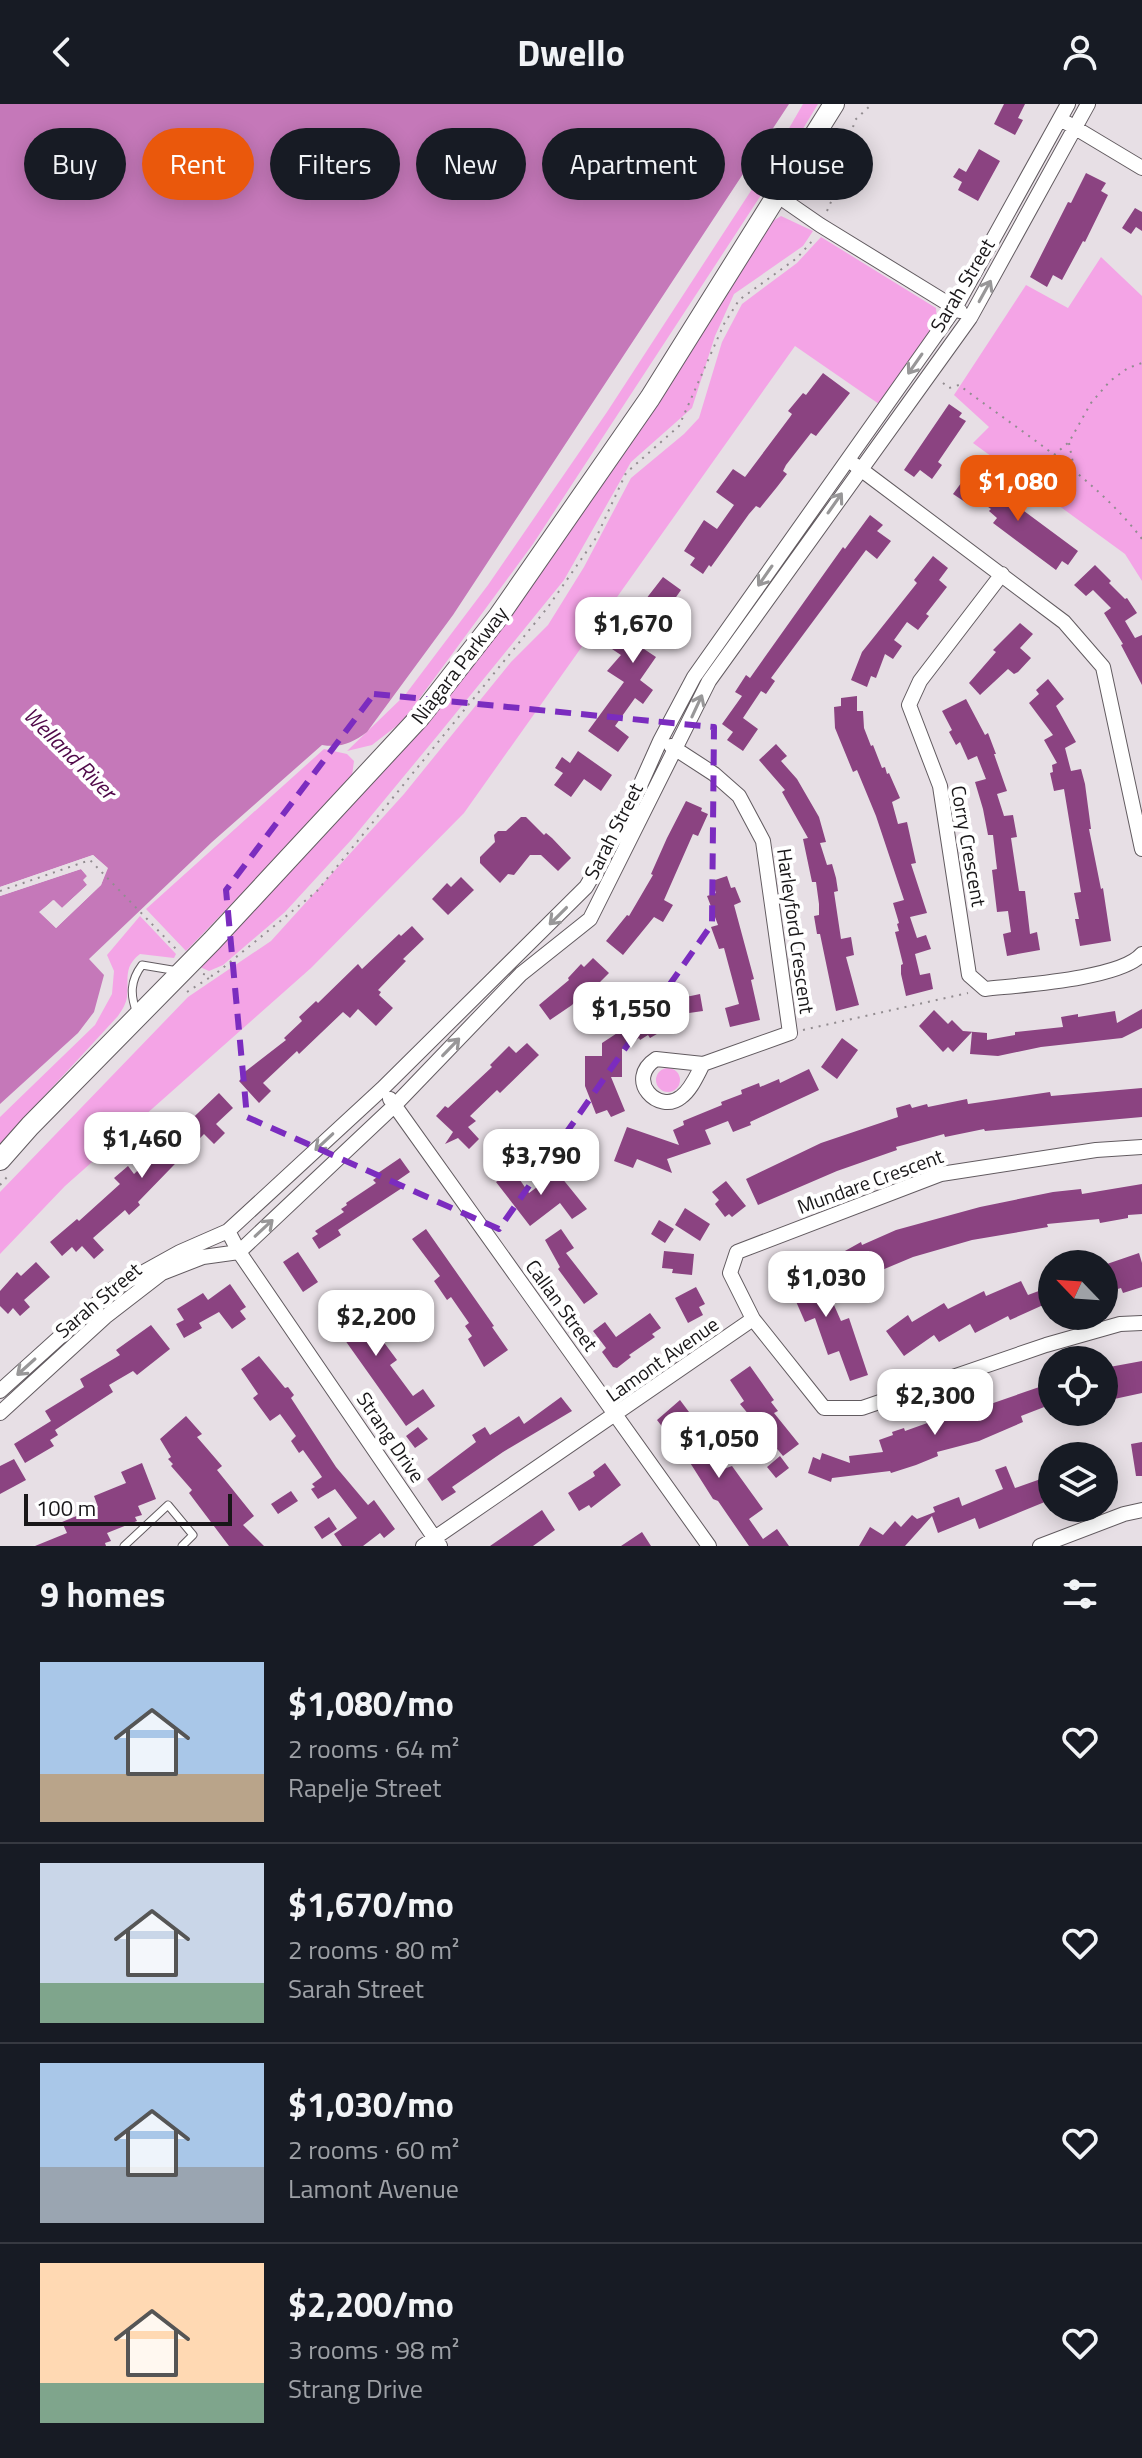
<!DOCTYPE html>
<meta charset="utf-8">
<style>
:root{--surface:#171b24;--page:#20242c;--text:#f1f3f6;--muted:#9ea1a6;--line:#363941;--accent:#ea580c}
body{margin:0;font-family:"Titillium Web",sans-serif;background:var(--page);color:var(--text);height:100vh;display:flex;flex-direction:column;font-size:30px;white-space:nowrap}
*{box-sizing:border-box;margin:0}
p{font-size:26px;color:var(--muted)}
.icon{flex:none;width:44px;height:44px;fill:none;stroke:currentColor;stroke-width:2;stroke-linecap:round;stroke-linejoin:round}
.map{position:relative;height:1442px;overflow:hidden}
.drawer{display:flex;flex-direction:column;background:var(--surface);flex:1}
.drawer>*{flex:none}
.guide{position:absolute;left:24px;top:24px;width:1094px;height:72px;display:flex;gap:16px}
.needle{width:52px;rotate:295deg}
.tools{position:absolute;left:1038px;top:1146px;display:grid;gap:16px}
.tools a{display:grid;place-items:center;width:80px;height:80px;border-radius:50%;background:var(--surface);box-shadow:0 4px 20px #0003;font-size:40px}
.scale{position:absolute;left:24px;bottom:20px;width:208px;box-sizing:border-box;padding-left:8px;border:4px solid #191719;border-top:0;font-size:22px;line-height:28px;white-space:nowrap;color:#191719;-webkit-text-stroke:6px #fff;paint-order:stroke}
.price{position:absolute;translate:-50% -68px;padding:0 18px;border-radius:16px;background:#fff;color:#222;font-size:26px;line-height:52px;filter:drop-shadow(0 2px 4px #0008)}
.price::after{content:'';position:absolute;left:50%;top:48px;width:24px;height:18px;margin-left:-12px;background:inherit;clip-path:polygon(0 0,100% 0,50% 100%)}
.price.on{background:var(--accent);color:#fff}
ul{padding:0;list-style:none}
li{display:flex;align-items:center;gap:24px;height:200px;padding:0 40px}
li+li{border-top:2px solid var(--line)}
li span{display:grid;place-items:center;flex:none;width:224px;height:160px;border-radius:0px;color:#555}
li>.icon{margin-inline-start:auto}
span .icon{width:96px;height:96px;fill:#fffc;stroke-width:1}
li b{font-size:34px}
h2{display:flex;justify-content:space-between;align-items:center;height:96px;padding:0 40px;font-size:34px}
.tag{padding:0 28px;border-radius:36px;background:var(--surface);box-shadow:0 4px 20px #0003;font-size:28px;line-height:72px}
.tag.on{background:var(--accent);color:#fff}
header{display:flex;justify-content:space-between;align-items:center;height:104px;padding:0 40px;background:var(--surface);font-size:36px;font-weight:700}
.map>svg:first-child{display:block}
</style>
<header><svg class="icon" aria-label="back" viewBox="0 0 24 24"><path d="M15 5l-7 7 7 7"/></svg>Dwello<svg class="icon" aria-label="person" viewBox="0 0 24 24"><circle cx="12" cy="8" r="4"/><path d="M4 21q1-7 8-7t8 7"/></svg></header>
<div class="map">
<svg width="1142" height="1442" viewBox="0 0 1142 1442">
<rect width="100%" height="100%" fill="#e7dfe5"/>
<!-- green -->
<path fill="#f4a4e6" d="M803 0H818L784 56 533 440 403 617 372 641 347 647 405 591 488 481 607 308 769 59Z
M781 112 813 127 803 142 734 190 715 232 692 304 631 358 564 476 438 631 352 735 285 808 223 861 209 867 200 863 328 728 456 584 544 461 773 117Z
M821 133 936 204 937 219 879 300 795 242 464 709 311 864 65 1082 0 1150V1088L188 893 271 837 404 690 511 558 548 521 584 463 631 374 684 330 699 314 722 238 742 200 797 159Z
M1101 153 1142 192V477L1125 450 973 339 989 323 954 291 1026 181 1068 204Z
M324 645 347 650 354 657 352 672 347 681 186 847 146 805Z
M140 812 176 850 174 854 140 850C123 863 129 874 127 893 126 900 122 906 118 912L0 1040V1013L95 921 112 890 114 867 107 851Z
M656 976a12 12 0 1 1 24 0a12 12 0 1 1-24 0Z"/>
<!-- water -->
<path fill="#c578b9" d="M0 0H789L453 511 367 628C352 639 341 644 322 641L212 738 89 855 104 871 94 908 78 929 0 1000V792L81 765 87 772V781L62 804 53 796 40 808 56 824 101 781 107 764 93 751 0 783Z"/>
<!-- pier -->
<path fill="#e7dfe5" fill-rule="evenodd" d="M93 751 108 764 101 781 56 824 39 808 54 796 62 804 87 781 83 776 87 772 81 765 0 792V783ZM92 756 103 765 97 779 56 819 45 808 53 802 60 807H64L91 783 88 776 91 771 83 762 3 786Z"/>
<!-- building -->
<path fill="#8b4381" d="M1004 0H1025L1018 14 1023 16 1015 31 994 20Z
M979 45 1000 57 978 97 958 86 962 78 953 73 959 64 966 68Z
M1086 69 1106 79 1101 87 1108 91 1085 138 1083 137 1062 176 1053 171 1047 183 1030 173 1068 98 1071 99Z
M1135 104 1142 108V127L1136 123 1131 130 1122 124Z
M823 269 850 289 816 332 811 329 786 361 783 367 787 370 777 383 760 404 756 402 749 410 711 463 709 461 703 470 690 461 695 454 684 447 704 416 717 425 734 401 716 388 733 365 745 373 790 313 792 310 788 307 803 289 806 291Z
M949 300 962 309 959 313 966 317 938 358 942 361 932 375 920 366 914 373 904 366Z
M970 367 1078 447 1068 461 1062 457 1056 466 993 419 997 414 989 407 991 405 971 391 965 398 953 390Z
M870 411 883 421 877 427 891 437 877 455 866 446 771 574 775 577 766 590 761 587 743 614 758 625 743 647 727 636 733 628 722 620 742 592 735 588 746 571 750 574 843 443 845 445Z
M933 452 948 464 939 476 947 483 926 510 929 512 918 526 907 518 894 536 902 542 893 555 885 550 876 574 871 572 867 583 851 576 862 548 917 479 914 476Z
M1095 461 1111 477 1109 479 1125 495 1127 494 1137 509 1125 517 1135 534 1142 531V581L1121 541 1123 540 1104 509 1111 504 1093 486 1086 492 1074 481Z
M663 473 681 486 641 543 656 553 640 576 653 586 643 600 635 594 615 622 629 633 618 648 588 627 624 578 607 567 621 551 612 545 611 538 616 531 651 526 632 513Z
M1020 519 1033 530 1020 544 1031 554 1018 568 1014 570 1008 565 980 591 969 579 996 548 993 546Z
M1048 575 1064 595 1056 602 1076 638 1065 644 1071 667 1081 665 1085 680 1091 725H1089L1101 785 1103 784 1111 837 1080 842 1075 815H1079L1074 789 1081 788 1064 685 1054 687 1050 669 1053 668 1052 661 1057 659 1044 636 1053 631 1029 599 1039 590 1036 586Z
M857 592V607H863L864 624 871 642 873 641 882 664 885 663 887 670 889 669 900 694 892 698 898 720 907 718 916 759 911 760 927 809 910 813 917 834 926 831 931 845 915 850 920 871 930 869 933 885 906 892 901 870V861L903 860 895 828 899 827 897 820 899 819 893 799 904 796 876 712 857 666 853 668 835 624 834 603 841 602V594Z
M966 595 985 631 988 629 996 650H994L1007 687 997 690 1004 712 1013 711 1017 733 1011 734 1019 787H1025L1030 830 1037 828 1040 846 1007 852 1003 830 1011 828 1008 807 997 808 992 766 997 765 993 731H988L983 705 975 678 986 675 977 652 968 656 960 638 956 641 949 628 952 626 942 607Z
M776 640 787 652 781 657 797 675 819 713 826 738 820 739 827 761 832 760 836 774 838 787 834 788 841 835 851 833 854 851 846 853 859 901 836 907 820 830H817L814 812 819 811V800L816 778H812L803 735 808 734 782 688 785 686 759 656Z
M578 647 612 671 601 687 584 675 571 693 554 681 563 669 555 664 562 653 570 659Z
M686 697 702 704 701 707 708 710 698 732 693 730 664 796 673 801 663 818 654 813 623 851 606 837 627 811 629 812 653 771 651 770 667 734Z
M521 713H526L544 731 546 729 552 734 571 754 558 767 541 751H530L514 771 508 770 500 779 480 759V753L495 738 494 731 498 727H506Z
M727 772 731 784 735 783 741 798 734 801 754 875 751 876 760 916 730 923 725 904 739 900 724 844 719 845 711 823 718 821 707 792 716 789 712 777Z
M461 773 474 786 448 811 432 795 447 779 451 783Z
M412 822 424 835 403 855 406 857 378 886 381 888 379 891 393 904 376 922 358 905 350 914 343 908 299 950 297 947 263 979 271 987 259 999 239 977 244 972 242 970 286 936 284 934 302 917 299 913 316 897 318 899 358 860 362 865 399 830 401 832Z
M593 854 609 869 595 883 592 879 572 901 550 916 539 901 569 876 568 874 581 860 584 863Z
M686 889V893L700 890 703 907 689 909V914H685L686 918 674 920 650 934 648 931 640 936 639 934 622 945V973H611L625 1007 611 1013 607 1006 596 1010 585 982V952H602V939L666 897 665 892Z
M1142 905V924L1122 934 1041 943 998 952 970 950 972 928 953 948 948 943 943 948 919 922 934 906 948 920 952 916 963 927 987 929V936L1015 931V928L1063 923 1061 913 1078 910V913L1115 907 1117 919Z
M842 934 858 946 837 975 821 963Z
M527 939 539 951 500 989 497 986 470 1012 476 1017 468 1023 479 1035 469 1045 458 1034 445 1040 453 1028 436 1012 445 1002 448 1004 492 963 490 961 509 942 516 949Z
M809 965 819 986 750 1018 751 1021 733 1028 728 1017 705 1026 711 1040 667 1055 672 1069 637 1055 633 1064 614 1057 627 1023 679 1041 673 1026 684 1021 683 1017 722 1001 721 998 742 990 741 986 759 979 760 983 779 975 780 979Z
M1142 984V1013L985 1027 984 1025 945 1033 944 1030 896 1043 897 1046 837 1067 758 1101 746 1075 821 1039 898 1013 896 1004 910 1000 912 1004 927 1000 928 1003 967 995 968 1000 1050 988 1051 992Z
M219 989 233 1004 216 1020 225 1029 214 1040 204 1030 138 1098 140 1101 129 1111 125 1106 93 1134 104 1146 94 1155 82 1142 76 1148 72 1143 62 1152 50 1138 77 1115 79 1117 120 1080 114 1074 128 1062 134 1070Z
M400 1054 410 1068 397 1077 402 1084 338 1126 341 1131 319 1145 312 1134 318 1130 315 1127 344 1108 341 1105 347 1101 346 1099 376 1079 373 1076 380 1071 378 1069Z
M513 1066 529 1089 557 1068 587 1105 572 1115 560 1099 530 1122 496 1078Z
M726 1077 746 1102 732 1113 729 1110 725 1113 715 1100 719 1096 712 1088Z
M1142 1080V1110L1128 1111V1114L1100 1119 1099 1115 1047 1120 1048 1123 972 1136 913 1153 882 1166 880 1161 849 1177 836 1152 861 1138 862 1141 896 1126 980 1103 1053 1088 1081 1085 1082 1090Z
M685 1104 710 1120 700 1137 675 1121Z
M659 1116 674 1125 665 1139 651 1130Z
M426 1125 494 1222 492 1223 508 1246 484 1263 468 1235 472 1232 465 1222 469 1219 451 1193 447 1196 434 1177 440 1172 412 1135Z
M561 1125 574 1144 566 1149 598 1190 584 1200 558 1165 560 1163 545 1136Z
M664 1147 694 1150 692 1171 672 1169 673 1165 662 1164Z
M298 1148 318 1178 303 1188 283 1158Z
M1139 1149 1142 1159V1183L1123 1189 1121 1184 1104 1189V1161Z
M36 1158 50 1173 24 1196 30 1203 20 1212 13 1204 8 1210 0 1202V1187L17 1168 21 1172Z
M806 1160 815 1179 823 1176 841 1217 849 1214 868 1271 850 1277 839 1247 828 1251 815 1214 805 1218 791 1186 787 1187 781 1171Z
M1021 1177 1028 1191 1052 1182V1197L1010 1216 1008 1212 975 1229 970 1220 939 1238 934 1231 904 1252 886 1227 908 1211 912 1218 944 1199 948 1205 984 1187 986 1192Z
M230 1180 246 1203 240 1207 246 1215 232 1225 219 1208 199 1219 202 1224 184 1234 176 1220 184 1216 177 1205 203 1189 208 1196Z
M696 1183 705 1200 699 1203 703 1211 688 1219 675 1194Z
M345 1186 397 1256 390 1261 413 1292 423 1285 435 1302 406 1322 325 1208 327 1207 323 1201Z
M650 1209 661 1224 652 1230 655 1233 629 1251 631 1253 617 1264 613 1263 602 1248 606 1244 593 1227 605 1218 616 1233Z
M151 1221 170 1245 137 1271 133 1267 109 1281 113 1288 55 1326 58 1331 50 1336 54 1342 25 1359 14 1340 51 1317 45 1307 84 1283 80 1275 120 1251 116 1246Z
M259 1252 285 1284 288 1283 294 1291 291 1294 336 1363 368 1401 374 1396 395 1425 384 1434 380 1429 363 1442H342L334 1430 357 1414 335 1385 318 1395 311 1385 315 1383 312 1380 322 1373 318 1367 303 1346 299 1349 291 1337 296 1332 280 1310 270 1317 253 1294 258 1290 241 1265Z
M1142 1257V1289L1105 1297 1104 1264Z
M750 1262 774 1296 771 1298 778 1307 774 1309 799 1340 783 1352 740 1300 744 1297 730 1276Z
M1048 1280 1052 1300 1021 1312 1023 1318 979 1337 937 1348 938 1352 916 1361 891 1369 890 1367 832 1374 831 1378 808 1369 813 1353 820 1356 822 1349 850 1359 849 1352 883 1348 879 1336 893 1331 892 1328 904 1324 905 1327 975 1302 976 1305Z
M561 1293 572 1307 503 1348 452 1383 456 1388 442 1397 427 1375 476 1338 472 1331 485 1323 490 1331 519 1312 524 1320Z
M680 1296 692 1312 688 1314 694 1323 691 1326 697 1338 718 1367 732 1362 763 1405 749 1415 763 1435 777 1425 789 1442H749L718 1397 713 1395 670 1327 667 1329 657 1316Z
M186 1312 202 1330 197 1333 222 1362 217 1366 254 1412 243 1421 264 1442H229L189 1389 192 1386 171 1362 173 1360 168 1355 171 1353 160 1335Z
M418 1323 428 1335 415 1344 406 1332Z
M1142 1338V1372H1136L1131 1340Z
M780 1352 789 1364 776 1374 767 1363Z
M14 1355 26 1376 0 1390V1362Z
M142 1359 156 1395 138 1402 142 1411 135 1413 137 1417 107 1429 111 1437 105 1439 106 1442H35L67 1429 62 1418 98 1403 94 1392 126 1379 121 1368Z
M605 1359 621 1381 591 1404 589 1401 579 1407 568 1389 595 1372 593 1368Z
M1006 1362 1015 1384 1052 1371V1395L979 1425 975 1414 938 1429 932 1412 905 1442H859L870 1423 883 1431 895 1417 901 1423 912 1411 917 1415 935 1408 933 1403 959 1393 962 1402 1003 1385 995 1366Z
M291 1387 298 1397 278 1410 271 1400Z
M542 1406 555 1426 533 1442H490Z
M329 1413 337 1425 322 1435 314 1423Z
M642 1428 651 1442H621Z"/>
<g fill="none" stroke-linecap="round" stroke-linejoin="round">
<!-- service casing -->
<g stroke="#625b60" stroke-width="9">
<path id="service" d="M137 909C130 891 130 877 142 861L178 867
M124 1442 168 1401 193 1431 182 1442"/>
</g>
<!-- minor casing -->
<g stroke="#625b60" stroke-width="16">
<path id="minor" d="M1067 19 1142 64
M778 92 820 121 960 207
M855 361 1064 518 1103 563 1142 745
M1002 470 920 577 909 601 940 682 969 871 985 885C1020 881 1121 875 1142 850
M671 642 714 670 739 692 763 737 790 929 703 960 656 955C624 976 659 1011 681 993 691 986 697 971 703 960
M390 995 709 1442
M1142 1043 1096 1046 941 1070 737 1148 730 1169 753 1215 824 1304H862L1046 1241 1120 1220 1142 1219
M228 1127 239 1148 440 1442
M0 1287 113 1185 180 1148 228 1127 382 985 586 783 622 722 660 637 694 573 955 204 1068 0
M0 1309 105 1213 162 1169 203 1153 239 1148 395 1001 521 870 590 815 709 577 970 214 1088 0
M423 1442 753 1215
M1040 1442 1124 1410 1142 1406"/>
</g>
<!-- secondary casing -->
<g stroke="#625b60" stroke-width="22">
<path id="secondary" d="M0 1056 30 1022 212 837 419 614 498 513 650 294 834 0"/>
</g>
<!-- path -->
<path stroke="#928c90" stroke-width="2" stroke-dasharray="2 6" stroke-linecap="butt" d="M827 107 834 91 855 16 872 0
M943 279 949 284 959 281C1021 328 1095 373 1142 435
M1069 339 1074 364
M1054 351 1069 338 1091 299 1110 277 1128 264 1142 259
M0 787 90 756 178 847
M203 870 213 872 317 787 548 503 596 434 626 369 679 322 724 220 739 196 797 154 814 135
M187 888 212 872
M803 926 968 889
M0 1081 7 1073"/>
<!-- service -->
<use href="#service" stroke="#fff" stroke-width="7"/>
<!-- minor -->
<use href="#minor" stroke="#fff" stroke-width="14"/>
<!-- secondary -->
<use href="#secondary" stroke="#fff" stroke-width="20"/>
</g>
<!-- one-way arrows -->
<defs><path id="oneway-shaft" d="M-6 0H5M1.5-3L5.5 0L1.5 3" fill="none" stroke-width="1.6" stroke-linecap="round" stroke-linejoin="round" transform="scale(2)"/></defs>
<g stroke="#989798">
<use href="#oneway-shaft" transform="translate(985 187) rotate(-61)"/>
<use href="#oneway-shaft" transform="translate(915 260) rotate(125)"/>
<use href="#oneway-shaft" transform="translate(835 399) rotate(-55)"/>
<use href="#oneway-shaft" transform="translate(765 472) rotate(125)"/>
<use href="#oneway-shaft" transform="translate(697 602) rotate(-65)"/>
<use href="#oneway-shaft" transform="translate(558 812) rotate(135)"/>
<use href="#oneway-shaft" transform="translate(451 943) rotate(-46)"/>
<use href="#oneway-shaft" transform="translate(324 1038) rotate(137)"/>
<use href="#oneway-shaft" transform="translate(264 1124) rotate(-43)"/>
<use href="#oneway-shaft" transform="translate(26 1263) rotate(138)"/>
</g>
<!-- marked area -->
<path fill="none" stroke="#7b2cbf" stroke-width="6" stroke-dasharray="16 10" stroke-linejoin="round" d="M374 590 714 623 712 820 499 1125 247 1013 226 786Z"/>
<g text-anchor="middle" dominant-baseline="central" stroke-width="8" stroke-linejoin="round" paint-order="stroke">
<!-- street labels -->
<g font-size="20" fill="#191719" stroke="#fff">
<text transform="translate(962 181) rotate(-59)">Sarah Street</text>
<text transform="translate(459 561) rotate(-52)">Niagara Parkway</text>
<text transform="translate(613 727) rotate(-63)">Sarah Street</text>
<text transform="translate(969 742) rotate(80)">Corry Crescent</text>
<text transform="translate(796 827) rotate(82)">Harleyford Crescent</text>
<text transform="translate(870 1077) rotate(-20)">Mundare Crescent</text>
<text transform="translate(98 1196) rotate(-40)">Sarah Street</text>
<text transform="translate(562 1201) rotate(54)">Callan Street</text>
<text transform="translate(662 1255) rotate(-35)">Lamont Avenue</text>
<text transform="translate(391 1333) rotate(56)">Strang Drive</text>
</g>
<!-- water labels -->
<g font-size="22" font-style="italic" fill="#4f0848" stroke="#fff">
<text transform="translate(70 649) rotate(45)">Welland River</text>
</g>
</g>
</svg>
<div class="tools">
<a><svg class="needle" viewBox="-14 -14 28 28"><path d="M0-13l5 13h-10z" fill="#e53935"/><path d="M0 13l5-13h-10z" fill="#9ea1a6"/></svg></a>
<a><svg class="icon" aria-label="locate" viewBox="0 0 24 24"><circle cx="12" cy="12" r="6"/><path d="M12 2v4M12 18v4M2 12h4M18 12h4"/></svg></a>
<a><svg class="icon" aria-label="layers" viewBox="0 0 24 24"><path d="M12 4l9 5-9 5-9-5zM3 14l9 5 9-5"/></svg></a>
</div>
<div class="scale">100 m</div>
<b class="price on" style="left:1018px;top:419px">$1,080</b>
<b class="price" style="left:633px;top:561px">$1,670</b>
<b class="price" style="left:631px;top:946px">$1,550</b>
<b class="price" style="left:142px;top:1076px">$1,460</b>
<b class="price" style="left:541px;top:1093px">$3,790</b>
<b class="price" style="left:826px;top:1215px">$1,030</b>
<b class="price" style="left:376px;top:1254px">$2,200</b>
<b class="price" style="left:935px;top:1333px">$2,300</b>
<b class="price" style="left:719px;top:1376px">$1,050</b>
<div class="guide">
<a class="tag">Buy</a>
<a class="tag on">Rent</a>
<a class="tag">Filters</a>
<a class="tag">New</a>
<a class="tag">Apartment</a>
<a class="tag">House</a>
</div>
</div>
<section class="drawer">
<h2>9 homes<svg class="icon" aria-label="filters" viewBox="0 0 24 24"><path d="M4 7h16M4 17h16"/><circle cx="9" cy="7" r="2"/><circle cx="15" cy="17" r="2"/></svg></h2>
<ul>
<li><span style="background:linear-gradient(#a9c7e8 70%,#b9a48a 0)"><svg class="icon" aria-label="home" viewBox="0 0 24 24"><path d="M3 11l9-7 9 7M6 9v11h12V9"/></svg></span><div><b>$1,080/mo</b><p>2 rooms · 64 m²</p><p>Rapelje Street</p></div><svg class="icon" aria-label="heart" viewBox="0 0 24 24"><path d="M12 20l-8-8c-3-5 5-10 8-4 3-6 11-1 8 4z"/></svg></li>
<li><span style="background:linear-gradient(#c9d6e8 75%,#7fa58c 0)"><svg class="icon" aria-label="home" viewBox="0 0 24 24"><path d="M3 11l9-7 9 7M6 9v11h12V9"/></svg></span><div><b>$1,670/mo</b><p>2 rooms · 80 m²</p><p>Sarah Street</p></div><svg class="icon" aria-label="heart" viewBox="0 0 24 24"><path d="M12 20l-8-8c-3-5 5-10 8-4 3-6 11-1 8 4z"/></svg></li>
<li><span style="background:linear-gradient(#a9c7e8 65%,#9aa5b1 0)"><svg class="icon" aria-label="home" viewBox="0 0 24 24"><path d="M3 11l9-7 9 7M6 9v11h12V9"/></svg></span><div><b>$1,030/mo</b><p>2 rooms · 60 m²</p><p>Lamont Avenue</p></div><svg class="icon" aria-label="heart" viewBox="0 0 24 24"><path d="M12 20l-8-8c-3-5 5-10 8-4 3-6 11-1 8 4z"/></svg></li>
<li><span style="background:linear-gradient(#ffd9b3 75%,#7fa58c 0)"><svg class="icon" aria-label="home" viewBox="0 0 24 24"><path d="M3 11l9-7 9 7M6 9v11h12V9"/></svg></span><div><b>$2,200/mo</b><p>3 rooms · 98 m²</p><p>Strang Drive</p></div><svg class="icon" aria-label="heart" viewBox="0 0 24 24"><path d="M12 20l-8-8c-3-5 5-10 8-4 3-6 11-1 8 4z"/></svg></li>
</ul>
</section>
